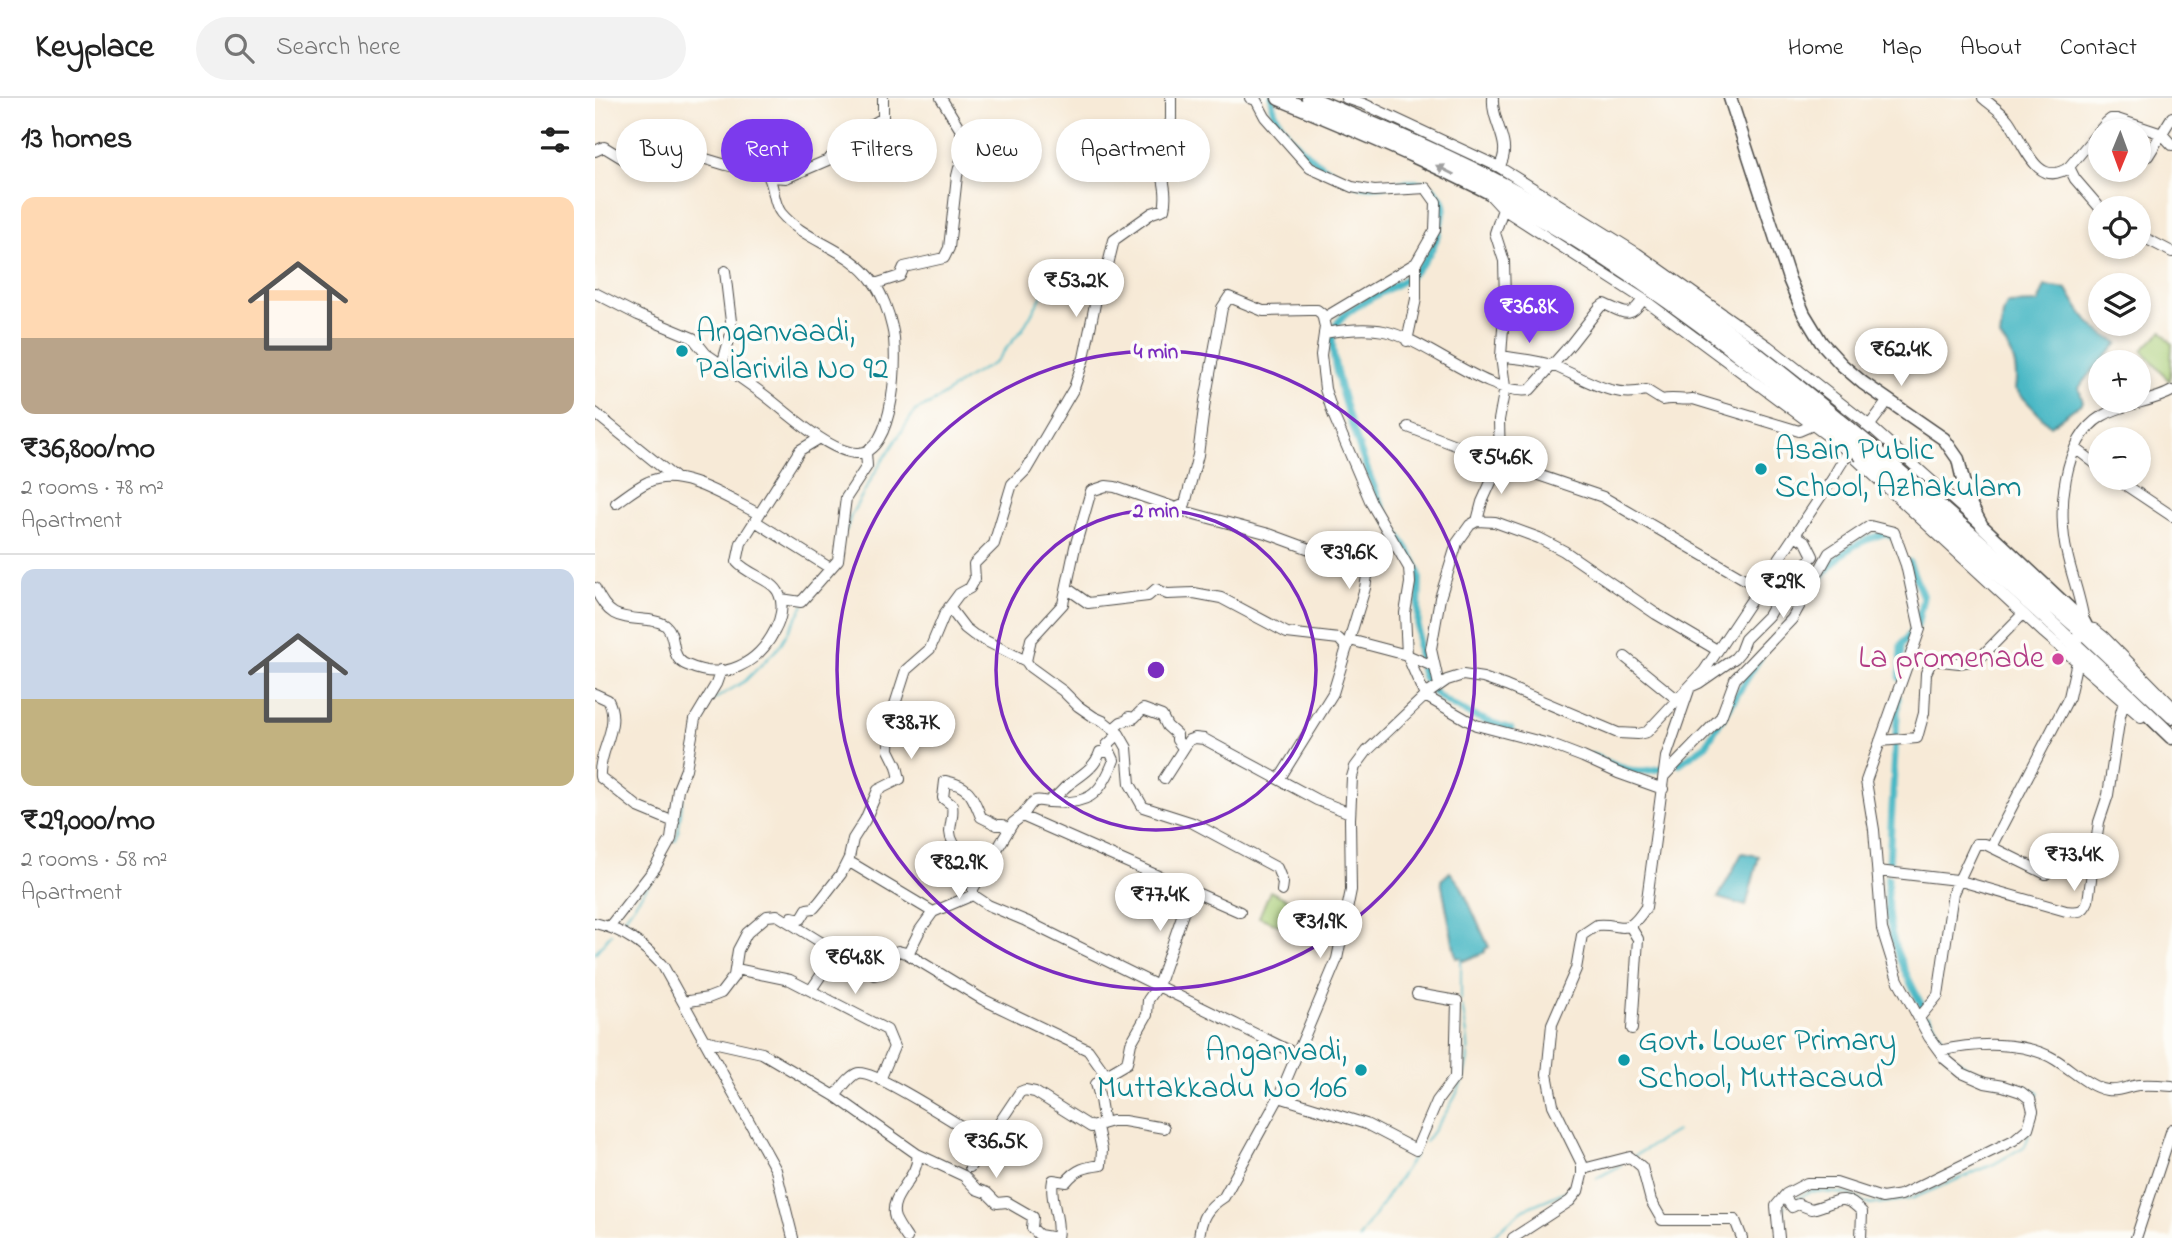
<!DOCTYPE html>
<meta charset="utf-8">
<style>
:root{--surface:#fff;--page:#f2f2f2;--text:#222;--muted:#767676;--line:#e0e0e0;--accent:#7c3aed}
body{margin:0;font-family:"Indie Flower",sans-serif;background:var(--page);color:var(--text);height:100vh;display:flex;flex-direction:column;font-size:26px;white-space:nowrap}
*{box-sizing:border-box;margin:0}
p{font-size:23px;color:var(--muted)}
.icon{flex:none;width:38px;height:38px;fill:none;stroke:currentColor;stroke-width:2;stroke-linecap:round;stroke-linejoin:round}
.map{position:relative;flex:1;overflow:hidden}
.details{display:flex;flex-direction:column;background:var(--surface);width:595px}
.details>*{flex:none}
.guide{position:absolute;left:21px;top:21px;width:665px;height:63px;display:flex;gap:14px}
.needle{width:46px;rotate:181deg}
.fabs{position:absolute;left:1493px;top:21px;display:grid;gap:14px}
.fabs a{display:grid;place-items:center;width:63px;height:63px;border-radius:50%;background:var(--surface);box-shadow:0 4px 10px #0003;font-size:35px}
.price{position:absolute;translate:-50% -60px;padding:0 16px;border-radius:24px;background:#fff;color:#222;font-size:23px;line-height:46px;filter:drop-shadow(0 2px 4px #0008)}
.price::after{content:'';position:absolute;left:50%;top:42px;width:21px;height:16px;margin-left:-10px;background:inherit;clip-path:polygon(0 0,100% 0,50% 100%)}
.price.selected{background:var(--accent);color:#fff}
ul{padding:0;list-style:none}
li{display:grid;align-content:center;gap:14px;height:371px;padding:0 21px}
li+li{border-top:2px solid var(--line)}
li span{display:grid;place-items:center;height:217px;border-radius:14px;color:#555}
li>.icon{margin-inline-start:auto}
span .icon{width:126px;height:126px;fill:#fffc;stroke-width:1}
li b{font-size:30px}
h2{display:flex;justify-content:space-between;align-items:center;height:84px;padding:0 21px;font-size:30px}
.tag{padding:0 24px;border-radius:32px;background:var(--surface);box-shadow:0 4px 10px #0003;font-size:24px;line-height:63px}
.tag.selected{background:var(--accent);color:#fff}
header{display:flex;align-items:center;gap:42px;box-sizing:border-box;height:98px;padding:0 35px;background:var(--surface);border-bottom:2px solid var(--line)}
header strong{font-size:33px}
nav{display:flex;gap:38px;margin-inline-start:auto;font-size:24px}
.search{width:490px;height:63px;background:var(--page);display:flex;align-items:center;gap:18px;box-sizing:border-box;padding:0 24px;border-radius:38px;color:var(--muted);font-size:26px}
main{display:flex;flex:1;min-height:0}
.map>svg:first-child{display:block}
</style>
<header>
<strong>Keyplace</strong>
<div class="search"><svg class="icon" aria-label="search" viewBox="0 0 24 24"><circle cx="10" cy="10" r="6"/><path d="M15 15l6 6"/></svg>Search here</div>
<nav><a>Home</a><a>Map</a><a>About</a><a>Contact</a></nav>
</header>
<main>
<section class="details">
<h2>13 homes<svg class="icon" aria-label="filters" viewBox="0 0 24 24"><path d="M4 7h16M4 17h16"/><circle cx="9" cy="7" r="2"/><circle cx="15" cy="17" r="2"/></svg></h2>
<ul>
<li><span style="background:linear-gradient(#ffd9b3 65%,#b9a48a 0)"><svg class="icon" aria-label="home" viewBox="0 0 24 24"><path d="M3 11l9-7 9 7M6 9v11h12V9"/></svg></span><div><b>₹36,800/mo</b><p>2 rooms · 78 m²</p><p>Apartment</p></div></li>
<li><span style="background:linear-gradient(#c9d6e8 60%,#c2b280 0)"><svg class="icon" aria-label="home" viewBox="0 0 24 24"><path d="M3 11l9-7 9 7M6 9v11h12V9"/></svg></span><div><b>₹29,000/mo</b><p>2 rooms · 58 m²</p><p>Apartment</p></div></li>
</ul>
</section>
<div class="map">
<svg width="1577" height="1140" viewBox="0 0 1577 1140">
<rect width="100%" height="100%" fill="#fdfcf7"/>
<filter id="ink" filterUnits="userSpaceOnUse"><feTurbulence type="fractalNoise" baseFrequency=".0143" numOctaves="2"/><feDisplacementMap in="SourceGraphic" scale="14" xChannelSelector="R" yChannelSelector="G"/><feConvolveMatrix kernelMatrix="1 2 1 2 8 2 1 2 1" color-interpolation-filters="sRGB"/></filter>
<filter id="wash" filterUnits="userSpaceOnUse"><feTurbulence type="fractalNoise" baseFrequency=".00686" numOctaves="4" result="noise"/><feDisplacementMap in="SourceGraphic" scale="28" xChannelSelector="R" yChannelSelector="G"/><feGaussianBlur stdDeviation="1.57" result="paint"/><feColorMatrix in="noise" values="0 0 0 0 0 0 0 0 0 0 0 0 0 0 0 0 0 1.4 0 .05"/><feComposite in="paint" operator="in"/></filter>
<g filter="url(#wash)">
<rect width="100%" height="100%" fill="#f7ead7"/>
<!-- green -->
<path fill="#a9ce78" stroke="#6a7c52" stroke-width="2" d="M1567 233 1577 246 1575 284 1547 252Z
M675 793 718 814 713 839 664 819Z"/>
<!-- water -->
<path fill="#4ab8c5" stroke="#3a7278" stroke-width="2" d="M1450 188 1472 191C1488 219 1495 230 1523 245 1510 261 1494 273 1484 290L1488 304 1455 328 1420 291C1423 272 1419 254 1405 240L1408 216 1412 206 1443 205Z
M1147 755 1164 758 1151 808 1123 800Z
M855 774 866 788 894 849 890 851V854L868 863 866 859 861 860 846 782Z"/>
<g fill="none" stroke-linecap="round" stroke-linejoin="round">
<!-- stream -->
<path stroke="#4ab8c5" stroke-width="2" d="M251 433 256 417 281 373 320 313 339 304 372 280 399 265 427 232 452 189
M115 604 150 583 184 549 209 507
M102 637 113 610
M80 743 83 736 89 690
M25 826 58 781
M0 855 16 836
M866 859V902
M1441 995V1006
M830 1044C851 1017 876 981 873 946 872 933 869 920 867 908
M1039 1058 1081 1033
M1002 1080 1026 1067
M1198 1103 1216 1093 1252 1096 1275 1107 1316 1101 1399 1066 1430 1048 1435 1034
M764 1140 820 1057
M895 1140 929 1111 981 1089
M1189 1140 1188 1109 1190 1108"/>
<!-- canal -->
<path stroke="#4ab8c5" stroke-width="7" d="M677 0C677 36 740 85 773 88 790 89 809 82 826 85 837 87 849 100 849 111 849 116 846 122 845 127 841 147 833 161 817 176 798 193 743 209 738 235 732 272 776 385 794 422 802 438 817 454 823 472 825 478 824 487 824 493 824 519 818 565 833 587 847 608 892 624 916 631
M1222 484C1246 455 1254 446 1291 435L1296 438
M1305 580 1306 547 1322 528 1328 499 1314 464
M997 658C1029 671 1037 678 1072 669
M1084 666 1111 647 1166 558
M1294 766 1303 599
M1293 780C1289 835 1303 860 1327 908
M1333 920 1350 948
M1354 958 1374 973 1407 984
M1425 990 1441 995"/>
</g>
</g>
<g filter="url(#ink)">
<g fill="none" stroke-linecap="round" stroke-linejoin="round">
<!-- minor casing -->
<g stroke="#4a4845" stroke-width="12">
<path id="minor" d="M655 0 661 2 670 19 715 70 757 89 779 93 831 90 841 104 840 132 821 165 729 220
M751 0 769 6 904 69 1042 155 1173 248 1276 329 1383 424
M898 0C896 26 919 45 904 69
M1388 0C1396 7 1407 14 1413 22 1428 42 1441 93 1474 69
M0 53 9 49 32 63H36L45 47 54 44 131 67 172 76C180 87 177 103 186 115 211 145 254 149 279 185 287 196 294 215 297 229 304 254 300 359 261 355 232 353 191 313 168 296 149 282 130 269 111 256L98 240 43 217 0 195
M1553 58 1577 19
M175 79 191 80 233 62 260 37 288 20V0
M896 98 908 111 1048 201 1250 351
M1505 110 1480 81 1474 69 1511 25 1516 21H1522L1567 36 1577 47
M1544 137 1577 154
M280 186 305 178 309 169 349 160 354 150 362 78 370 46 365 31 346 0
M729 235C747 232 770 229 789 233 833 242 892 298 935 292L976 246 1005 209 1009 206C1030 215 1035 222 1048 201
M812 243 821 201V165
M906 258C923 261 943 262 959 268 989 280 1018 302 1051 292L1067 302C1078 299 1088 303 1098 301L1204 333 1218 327
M127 267 137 232 130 173
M0 315 79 379
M813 329 905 364 1008 399 1165 490
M1480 350 1505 369
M1261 361 1449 535 1546 619
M1520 380 1577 418
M21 405C31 398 42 389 53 384 85 368 135 402 164 416
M581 411 674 436 761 468 772 478 770 490 738 595 685 680
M160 423 235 470
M882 423 887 404 905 364 904 322 910 289 906 258 910 202 909 163 900 135 908 111
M0 490C14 521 24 519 54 522 59 523 66 524 70 527 83 537 73 560 92 567 129 584 163 566 180 532 186 521 189 507 184 496 179 482 153 477 142 464L146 445 205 352 225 340
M473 491 493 505 553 498 561 491 572 496 599 495 626 500 692 535 744 541 752 550
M186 501 206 504 243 462 251 400 272 368 271 354
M354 509 370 530 379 537 431 563
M1489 524C1486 501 1477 479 1472 456 1462 416 1467 342 1507 318 1528 305 1556 305 1577 293
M1492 530 1499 531 1509 539 1577 608
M755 542 812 557 840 569
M1030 559 1083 602
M1337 562 1364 565 1383 562 1428 516
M844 587 836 551 845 500 862 445 875 427 882 423 900 424 944 440 969 453 1061 516 1122 552
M0 596 13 602C27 628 3 652 5 679L43 709 79 724
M518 631 526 624 533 622 534 619 539 620 548 611 567 618 572 628 582 637V642L588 650
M1285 643 1322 640 1329 615 1331 575 1337 562 1316 556
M1069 678 1126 619 1140 581 1197 521 1234 455 1275 428 1299 434 1311 467 1325 531 1271 683 1279 732 1287 831 1303 882 1334 939 1350 961 1367 975 1390 985 1408 988 1426 994 1435 1001 1438 1013 1433 1030 1419 1042 1306 1097 1287 1100 1241 1085H1212L1191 1096 1181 1108 1184 1140
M569 681 594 642 600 640 609 641 722 702 755 715
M456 701C464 698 466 692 473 687 486 677 500 670 505 654H515
M427 718C431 714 433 708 437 705 441 701 447 703 453 704 492 707 505 699 519 662L512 647 524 636
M1396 749 1474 599 1482 563
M251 766H258L338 814
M390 768C377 761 356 752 355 734 355 725 359 718 357 707L348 700 350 683C375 688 377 697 386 719L402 727H408L413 732
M1283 773 1362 782 1471 813C1483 814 1488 815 1493 803L1504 724 1513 697 1525 618 1529 604
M687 793 688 785 682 770 598 725 548 709 535 686 532 650 524 636 508 623 499 619 483 608 468 593 435 569 431 563 436 541 468 506 480 449 496 393 511 388 520 389 581 410 590 406 603 357 610 303 627 210 634 199 668 213 714 212H722L727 216 730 229 726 257 730 291 738 316 776 405 814 470 815 485 810 515 812 557 830 598 881 627 954 646 988 659 1023 675 1068 691
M645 814 427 718 418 725 378 791V797L393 807 431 823 701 956
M194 823 197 819 206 821 212 811 219 810 225 803 246 776 254 760 258 741 270 722 283 692 305 681 302 668 294 652 295 622 311 572 335 551 350 515 364 496 375 490 380 481 379 466 399 446 417 386 431 372 479 290 489 260 501 201 509 183 519 142 557 115 569 111C575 86 559 65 566 42L572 40 576 21V0
M0 825C29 832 48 846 68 868L181 1072 198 1140
M15 828 60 770 76 741 83 691 91 671 100 621 121 586 126 572
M1035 828 1043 841 1037 931
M313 856 325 832 338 814 378 797
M141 871 195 882 292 932 299 949 285 982
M216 892 241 855
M88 904 113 900 126 895 139 878 143 852 152 835 172 818 182 817 279 877 288 875 298 855 303 853 311 855 387 901 493 952 508 973V979
M1324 920 1343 897 1358 795 1381 746H1390L1451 776
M109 942 167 955 240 998 322 1056C326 1079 292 1097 300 1120 303 1127 308 1134 312 1140
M1344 953C1380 945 1428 942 1461 962 1477 972 1494 989 1512 992 1524 994 1533 988 1544 987 1555 986 1566 987 1577 988
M240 998C246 991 255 977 263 975 280 971 372 1033 392 1044
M684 999 771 1026 821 1052 842 1003 860 979 862 903 822 896
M509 1025C506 1012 506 999 501 986L508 979 532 965 536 945 552 917 553 902 563 888 596 792
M322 1056 369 1078 381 1091 392 1095 402 1105 412 1104 438 1119 437 1130 444 1137 462 1140
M375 1069 425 994 430 992 440 994 496 1029 517 1023H529L569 1030
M988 1071 1035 1059 1047 1069 1056 1103 1067 1122H1140L1147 1140
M1189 1098 1197 1109 1203 1106 1216 1111C1238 1107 1247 1091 1267 1114L1266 1140
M462 1140C466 1120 454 1102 458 1082L471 1084C481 1071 491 1069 506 1067L507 1052 502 1029
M604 1140C606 1119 612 1110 629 1099L684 999 742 861 756 792 755 721 757 679 760 669 772 653 832 596 852 582 868 577 888 580 911 588 1023 635 1043 636 1052 634 1109 573 1238 380C1252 351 1276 329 1293 302
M918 1140 975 1103 983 1093 987 1077V1066L958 1007 952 976 957 926 981 871 987 837 1002 827C1029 825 1031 840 1051 809L1071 659 1095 589 1104 585 1140 560 1145 554 1150 541 1173 518 1186 495 1218 458 1211 444 1200 437
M1541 1140 1577 1031"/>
</g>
<!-- major casing -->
<g stroke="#4a4845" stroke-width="15">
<path id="major" d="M1135 0 1194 181 1209 216 1226 244 1247 267 1268 285 1349 341 1363 361 1372 400 1387 428 1489 524 1492 530 1479 543"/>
</g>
<!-- highway casing -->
<g stroke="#4a4845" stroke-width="17">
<path id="highway" d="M684 0C776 38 867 76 954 126 1060 187 1156 264 1250 343
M714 0C775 25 836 50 895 80 1026 147 1144 239 1257 333
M1274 347 1488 534 1577 618
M1266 357C1373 448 1476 541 1577 639"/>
</g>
<!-- minor -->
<use href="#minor" stroke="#fff" stroke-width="10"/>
<!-- major -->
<use href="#major" stroke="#fff" stroke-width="12"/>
<!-- highway -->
<use href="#highway" stroke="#fff" stroke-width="14"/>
<!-- highway-bridge casing -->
<g stroke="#4a4845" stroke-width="17" stroke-linecap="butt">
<path id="highway-bridge" d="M1257 333 1274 347
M1250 343 1266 357"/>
</g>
<!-- highway-bridge -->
<use href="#highway-bridge" stroke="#fff" stroke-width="14"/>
</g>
<!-- one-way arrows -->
<defs><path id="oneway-solid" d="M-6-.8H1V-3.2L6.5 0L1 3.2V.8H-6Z" transform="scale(1.75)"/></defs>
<use fill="#a0a0a0" href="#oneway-solid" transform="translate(850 72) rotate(-153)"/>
</g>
<!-- distance rings -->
<g fill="none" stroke="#7b2cbf" stroke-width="3.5">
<circle cx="561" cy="572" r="160"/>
<circle cx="561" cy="572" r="319"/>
</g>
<!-- markers -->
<g fill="#0f9aa8" stroke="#fdfcf7" stroke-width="2.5">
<circle cx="87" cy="253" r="7"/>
<circle cx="1166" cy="371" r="7"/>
<circle cx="1029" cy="962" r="7"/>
<circle cx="766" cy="972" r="7"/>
</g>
<circle fill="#d1479c" stroke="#fdfcf7" stroke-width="2.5" cx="1463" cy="561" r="7"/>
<g text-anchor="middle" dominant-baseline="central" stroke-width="7" stroke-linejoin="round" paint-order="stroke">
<!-- culture labels -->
<g font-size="32" fill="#0d838f" stroke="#fdfcf7" text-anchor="start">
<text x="101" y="235">Anganvaadi,<tspan x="101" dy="37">Palarivila No 92</tspan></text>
<text x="1180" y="353">Asain Public<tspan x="1180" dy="37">School, Azhakulam</tspan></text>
<text x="1043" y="944">Govt. Lower Primary<tspan x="1043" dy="37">School, Muttacaud</tspan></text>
<text x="752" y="954" text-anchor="end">Anganvadi,<tspan x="752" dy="37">Muttakkadu No 106</tspan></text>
</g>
<!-- hotel labels -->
<g font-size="32" fill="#b23c85" stroke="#fdfcf7" text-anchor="end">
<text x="1449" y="561">La promenade</text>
</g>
</g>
<circle cx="561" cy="572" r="10" fill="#7b2cbf" stroke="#fdfcf7" stroke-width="3.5"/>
<g font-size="21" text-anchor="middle" font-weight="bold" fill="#7b2cbf" stroke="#fdfcf7" stroke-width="7" stroke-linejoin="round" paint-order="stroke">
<text x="561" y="260">4 min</text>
<text x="561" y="419">2 min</text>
</g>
</svg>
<div class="fabs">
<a><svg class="needle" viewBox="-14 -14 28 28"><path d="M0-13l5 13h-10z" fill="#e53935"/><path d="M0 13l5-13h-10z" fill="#767676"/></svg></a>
<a><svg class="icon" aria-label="locate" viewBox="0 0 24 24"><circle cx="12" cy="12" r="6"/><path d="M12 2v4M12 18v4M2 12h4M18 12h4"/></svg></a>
<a><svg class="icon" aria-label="layers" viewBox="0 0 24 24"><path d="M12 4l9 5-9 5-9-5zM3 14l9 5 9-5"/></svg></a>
<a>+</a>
<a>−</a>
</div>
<b class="price" style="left:481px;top:221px">₹53.2K</b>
<b class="price selected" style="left:934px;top:247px">₹36.8K</b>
<b class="price" style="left:1306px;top:290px">₹62.4K</b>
<b class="price" style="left:906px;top:398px">₹54.6K</b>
<b class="price" style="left:754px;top:493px">₹39.6K</b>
<b class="price" style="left:1188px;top:522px">₹29K</b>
<b class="price" style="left:316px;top:663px">₹38.7K</b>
<b class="price" style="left:1479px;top:795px">₹73.4K</b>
<b class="price" style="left:364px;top:803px">₹82.9K</b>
<b class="price" style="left:565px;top:835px">₹77.4K</b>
<b class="price" style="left:725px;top:862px">₹31.9K</b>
<b class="price" style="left:260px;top:898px">₹64.8K</b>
<b class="price" style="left:401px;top:1082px">₹36.5K</b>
<div class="guide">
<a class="tag">Buy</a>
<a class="tag selected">Rent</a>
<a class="tag">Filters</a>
<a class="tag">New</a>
<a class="tag">Apartment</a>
</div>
</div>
</main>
